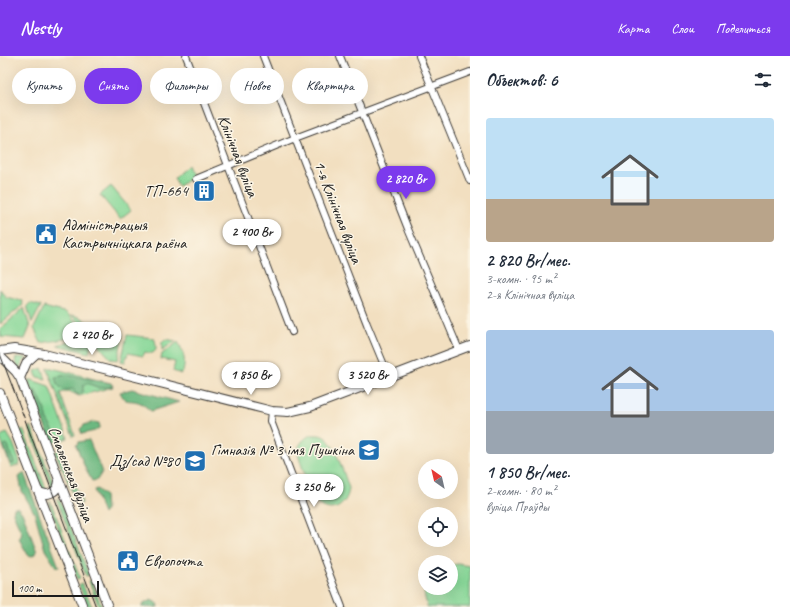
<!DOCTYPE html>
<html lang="ru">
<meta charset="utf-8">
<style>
:root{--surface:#fff;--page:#f2f2f3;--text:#1f2937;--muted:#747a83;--accent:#7c3aed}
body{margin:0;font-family:Caveat,sans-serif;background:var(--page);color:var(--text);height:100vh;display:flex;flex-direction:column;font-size:15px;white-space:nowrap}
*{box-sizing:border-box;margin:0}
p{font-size:13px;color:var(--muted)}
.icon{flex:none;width:22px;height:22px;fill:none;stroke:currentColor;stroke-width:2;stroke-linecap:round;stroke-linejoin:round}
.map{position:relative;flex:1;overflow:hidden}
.panel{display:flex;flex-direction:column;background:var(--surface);width:320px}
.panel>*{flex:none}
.banner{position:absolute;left:12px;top:12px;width:380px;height:36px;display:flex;gap:8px}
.needle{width:26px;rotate:326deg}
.tools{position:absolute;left:418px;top:403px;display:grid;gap:8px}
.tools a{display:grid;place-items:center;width:40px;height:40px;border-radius:50%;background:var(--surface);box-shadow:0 4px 16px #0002;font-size:20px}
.scale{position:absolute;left:12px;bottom:10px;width:87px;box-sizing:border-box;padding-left:4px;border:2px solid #1c1c1c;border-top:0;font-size:11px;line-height:14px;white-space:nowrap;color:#1c1c1c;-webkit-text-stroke:3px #fcf5e5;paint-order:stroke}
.price{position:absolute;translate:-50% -34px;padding:0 9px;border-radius:14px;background:#fff;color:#222;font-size:13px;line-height:26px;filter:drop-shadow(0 1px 2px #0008)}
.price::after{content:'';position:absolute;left:50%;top:24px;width:12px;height:9px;margin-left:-6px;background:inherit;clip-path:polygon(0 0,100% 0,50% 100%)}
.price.on{background:var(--accent);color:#fff}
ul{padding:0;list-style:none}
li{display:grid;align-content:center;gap:8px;height:212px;padding:0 16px}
li span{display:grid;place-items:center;height:124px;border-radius:4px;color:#555}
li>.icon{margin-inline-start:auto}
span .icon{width:72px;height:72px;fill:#fffc;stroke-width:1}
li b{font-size:17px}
h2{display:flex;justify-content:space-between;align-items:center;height:48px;padding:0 16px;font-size:17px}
.pill{padding:0 14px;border-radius:18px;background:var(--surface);box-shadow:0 4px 16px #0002;font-size:14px;line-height:36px}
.pill.on{background:var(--accent);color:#fff}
header{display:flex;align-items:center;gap:24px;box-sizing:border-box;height:56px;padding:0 20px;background:var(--accent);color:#fff}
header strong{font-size:19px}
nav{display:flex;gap:22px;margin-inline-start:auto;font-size:14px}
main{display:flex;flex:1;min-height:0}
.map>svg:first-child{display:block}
</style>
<header>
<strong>Nestly</strong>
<nav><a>Карта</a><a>Слои</a><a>Поделиться</a></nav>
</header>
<main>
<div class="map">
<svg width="470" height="551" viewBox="0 0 470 551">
<rect width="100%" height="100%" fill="#fcf5e5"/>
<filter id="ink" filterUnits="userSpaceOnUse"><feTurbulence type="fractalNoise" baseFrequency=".025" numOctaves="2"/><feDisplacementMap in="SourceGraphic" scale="8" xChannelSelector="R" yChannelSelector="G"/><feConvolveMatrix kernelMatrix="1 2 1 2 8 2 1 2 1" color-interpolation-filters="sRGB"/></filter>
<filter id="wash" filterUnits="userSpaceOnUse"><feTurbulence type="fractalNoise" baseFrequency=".012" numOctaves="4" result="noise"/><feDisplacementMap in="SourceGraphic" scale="16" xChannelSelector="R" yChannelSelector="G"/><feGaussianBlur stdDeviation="0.9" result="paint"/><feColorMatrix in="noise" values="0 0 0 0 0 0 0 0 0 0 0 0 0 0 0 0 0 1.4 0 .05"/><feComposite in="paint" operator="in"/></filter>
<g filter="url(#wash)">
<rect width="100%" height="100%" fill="#f2dfc0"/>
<!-- green -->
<path fill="#86d797" stroke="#517a5a" d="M187 109 192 121 179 130 174 122Z
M111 130 131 154 120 163 100 139Z
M0 233 6 241 22 245 23 249 0 268Z
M30 247 41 250 32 267 27 250Z
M44 251 67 257 85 277 77 281 41 287 34 272Z
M24 252 30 271 25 283 1 281 0 273Z
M71 259C83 262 86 262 90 275L88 276Z
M104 277 123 278 118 304 111 303 99 290 100 283Z
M127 279 154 282C156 286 158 296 152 297 151 298 146 296 145 296L143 300 128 297 125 306 121 305Z
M87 280C92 285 91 290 89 297L57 289Z
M165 283 176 285 162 294V286Z
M178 286C184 297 186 304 183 316L181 318 173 315 175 306 161 303 162 298Z
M19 301 27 302 23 306 19 313 15 305 16 302Z
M42 312 46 323 37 321 35 315Z
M48 312H52L110 327 113 331 79 340 69 335 60 337 75 379 73 380 48 314Z
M28 324H32L49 330 68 382 56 386H51Z
M31 370 54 429 52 432 29 371Z
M23 373 47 435 42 432 20 375Z
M7 377 13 387 20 406 19 409 11 412 0 382 2 379Z
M310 379C316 379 321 378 326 382 335 388 345 421 349 432 348 448 333 460 319 448 314 443 298 403 298 396 298 388 304 383 310 379Z
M56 442 61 446 89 519 86 520Z
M50 444 80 522 77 523 50 451Z
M458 508 470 510V551H427L424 537 426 532H451V509Z
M91 524 102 551H99L89 525Z
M82 527 92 551H88L79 529Z"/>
<!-- forest -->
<path fill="#6cb880" stroke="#446a4e" d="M67 319 111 327 113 330 99 332 87 327 83 330V336L77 339 73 333 63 334 57 328 55 321Z
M132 333 179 346 151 355C147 352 142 347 138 346 127 343 126 348 120 336Z
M35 334 41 344 47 360V364L56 379 54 384H52L44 368 33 335Z
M94 366 99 367 100 371 95 375 82 378 80 373 84 369Z
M89 384 102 416 97 424 92 425 86 414 76 389 79 386Z
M5 388 8 389 11 400 14 405V408H11L4 390Z
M58 394 62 396 82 447 78 449 55 396Z
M24 417 59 511H56L45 494 35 458 22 435 19 421Z
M97 433 105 440 106 454 103 458 94 434Z
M14 452H18L23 458 37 496 32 500 28 499 19 483 22 478 13 457Z
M151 544 157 547 158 551H142V549Z"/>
</g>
<g filter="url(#ink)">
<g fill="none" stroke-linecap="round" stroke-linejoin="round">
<!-- minor casing -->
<g stroke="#3c3935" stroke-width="8">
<path id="minor" d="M186 0 292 276
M263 0 367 268 389 321
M340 0 408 173 459 294
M419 0 470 125
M196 123 295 82 470 16
M272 355 271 365 342 551"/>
</g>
<!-- major casing -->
<g stroke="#3c3935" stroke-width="10">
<path id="major" d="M0 295 14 293 44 298 272 355 288 356 310 351 470 290
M0 300 16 316 20 322 108 551
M20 322 27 306 37 297
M0 337 83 551
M37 434C46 442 58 437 59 425"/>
</g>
<!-- minor -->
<use href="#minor" stroke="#fff" stroke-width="6"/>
<!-- major -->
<use href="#major" stroke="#fff" stroke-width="8"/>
<!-- tram -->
<path stroke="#1c1c1c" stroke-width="1" d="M0 298 96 551"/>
</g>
</g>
<!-- icons -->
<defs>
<g id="building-square" transform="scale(1.15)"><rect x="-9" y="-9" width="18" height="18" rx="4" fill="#1f6fb2" stroke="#fcf5e5"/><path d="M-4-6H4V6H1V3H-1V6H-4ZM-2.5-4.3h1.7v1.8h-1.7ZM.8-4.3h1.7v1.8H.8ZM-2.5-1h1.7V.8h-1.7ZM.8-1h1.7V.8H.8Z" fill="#fff"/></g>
<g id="civic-square" transform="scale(1.15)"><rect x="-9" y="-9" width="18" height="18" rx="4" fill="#1f6fb2" stroke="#fcf5e5"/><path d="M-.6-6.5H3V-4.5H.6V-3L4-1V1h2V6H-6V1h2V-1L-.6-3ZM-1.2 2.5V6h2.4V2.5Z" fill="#fff"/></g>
<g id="school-square" transform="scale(1.15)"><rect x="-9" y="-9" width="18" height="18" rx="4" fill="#1f6fb2" stroke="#fcf5e5"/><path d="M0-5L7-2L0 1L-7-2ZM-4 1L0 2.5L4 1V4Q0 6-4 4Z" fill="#fff"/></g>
</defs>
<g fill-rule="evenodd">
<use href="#building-square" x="204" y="135"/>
<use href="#civic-square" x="46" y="178"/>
<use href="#school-square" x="369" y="394"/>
<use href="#school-square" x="195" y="405"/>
<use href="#civic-square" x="128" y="505"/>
</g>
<g text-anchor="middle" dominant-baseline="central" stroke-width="3" stroke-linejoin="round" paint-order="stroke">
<!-- street labels -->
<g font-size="16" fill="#1c1c1c" stroke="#fcf5e5">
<text transform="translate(238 100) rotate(69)">Клінічная вуліца</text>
<text transform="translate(338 156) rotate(69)">1-я Клінічная вуліца</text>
<text transform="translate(71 418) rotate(69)">Смаленская вуліца</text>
</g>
<!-- poi labels -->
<g font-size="16" fill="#1c1c1c" stroke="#fcf5e5" text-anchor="end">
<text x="188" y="135">ТП-664</text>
<text x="62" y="169" text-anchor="start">Адміністрацыя<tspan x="62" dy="18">Кастрычніцкага раёна</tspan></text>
<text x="354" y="394">Гімназія № 3 імя Пушкіна</text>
<text x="180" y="405">Дз/сад №80</text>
<text x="144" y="505" text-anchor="start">Европочта</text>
</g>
</g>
</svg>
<div class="tools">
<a><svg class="needle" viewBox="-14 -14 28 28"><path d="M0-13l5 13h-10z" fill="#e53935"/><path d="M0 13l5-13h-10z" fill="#747a83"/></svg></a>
<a><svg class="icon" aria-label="locate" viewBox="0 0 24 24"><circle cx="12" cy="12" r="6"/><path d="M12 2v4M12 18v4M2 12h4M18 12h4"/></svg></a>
<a><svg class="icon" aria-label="layers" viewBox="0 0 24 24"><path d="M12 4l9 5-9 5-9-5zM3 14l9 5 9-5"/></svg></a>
</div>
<div class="scale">100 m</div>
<b class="price on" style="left:406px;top:144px">2 820 Br</b>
<b class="price" style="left:252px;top:197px">2 400 Br</b>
<b class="price" style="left:92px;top:300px">2 420 Br</b>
<b class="price" style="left:251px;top:340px">1 850 Br</b>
<b class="price" style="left:368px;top:340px">3 520 Br</b>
<b class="price" style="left:314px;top:452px">3 250 Br</b>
<div class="banner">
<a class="pill">Купить</a>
<a class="pill on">Снять</a>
<a class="pill">Фильтры</a>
<a class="pill">Новое</a>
<a class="pill">Квартира</a>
</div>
</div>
<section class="panel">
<h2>Объектов: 6<svg class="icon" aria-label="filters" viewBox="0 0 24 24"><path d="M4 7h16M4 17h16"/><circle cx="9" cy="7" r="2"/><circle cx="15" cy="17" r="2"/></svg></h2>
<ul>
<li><span style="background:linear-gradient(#bfe0f5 65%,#b9a48a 0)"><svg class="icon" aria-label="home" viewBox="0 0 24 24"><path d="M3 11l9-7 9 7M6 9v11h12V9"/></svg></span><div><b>2 820 Br/мес.</b><p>3-комн. · 95 m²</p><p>2-я Клінічная вуліца</p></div></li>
<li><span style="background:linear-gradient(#a9c7e8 65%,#9aa5b1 0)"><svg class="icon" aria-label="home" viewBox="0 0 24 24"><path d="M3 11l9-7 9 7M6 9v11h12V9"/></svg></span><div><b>1 850 Br/мес.</b><p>2-комн. · 80 m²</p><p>вуліца Праўды</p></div></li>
</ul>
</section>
</main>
